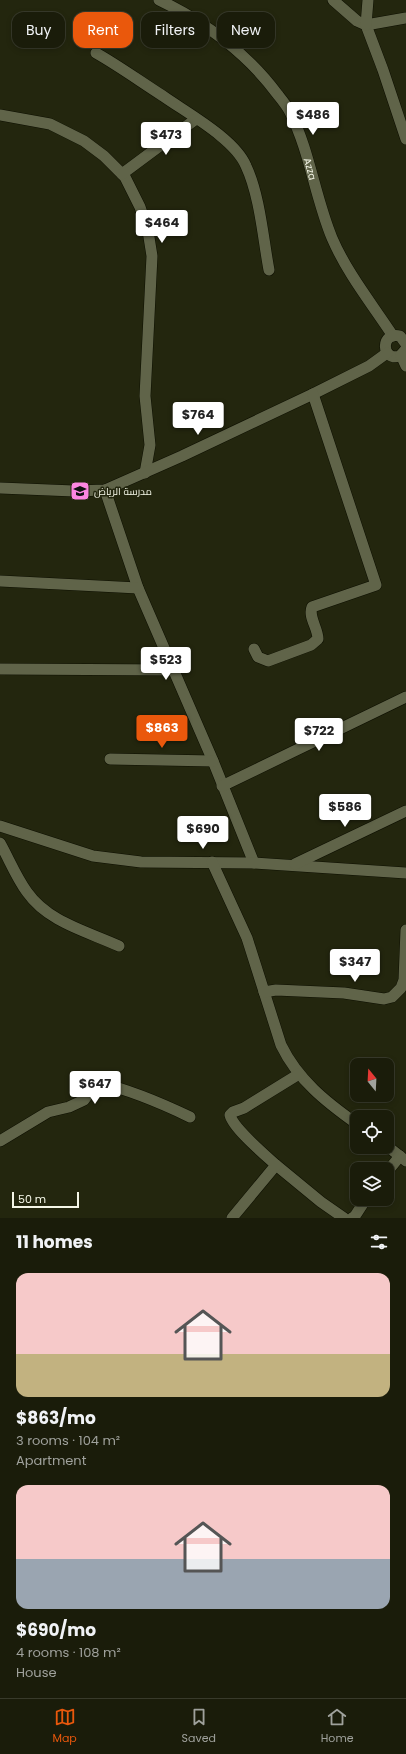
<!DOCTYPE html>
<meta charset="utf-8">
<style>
:root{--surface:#1a1c0a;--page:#272918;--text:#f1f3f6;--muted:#9fa19c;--line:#383a2b;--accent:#ea580c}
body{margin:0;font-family:Poppins,Cairo,sans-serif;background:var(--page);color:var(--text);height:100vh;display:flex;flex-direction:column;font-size:15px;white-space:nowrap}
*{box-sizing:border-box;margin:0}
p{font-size:13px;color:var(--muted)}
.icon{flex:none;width:22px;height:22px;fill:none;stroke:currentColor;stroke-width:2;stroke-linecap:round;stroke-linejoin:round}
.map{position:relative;height:1218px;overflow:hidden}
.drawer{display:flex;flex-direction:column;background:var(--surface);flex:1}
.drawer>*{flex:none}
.top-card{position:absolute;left:12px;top:12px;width:382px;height:36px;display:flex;gap:8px}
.needle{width:26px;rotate:342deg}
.controls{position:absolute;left:350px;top:1058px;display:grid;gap:8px}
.controls a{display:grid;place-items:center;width:44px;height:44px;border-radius:8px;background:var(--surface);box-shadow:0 2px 6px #0003,0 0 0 1px var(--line);font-size:20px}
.scale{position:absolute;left:12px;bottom:10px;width:67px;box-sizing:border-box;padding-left:4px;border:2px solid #f4f6e7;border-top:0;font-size:11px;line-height:14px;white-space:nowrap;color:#f4f6e7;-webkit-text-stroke:3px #23260e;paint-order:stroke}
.price{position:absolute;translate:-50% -34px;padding:0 9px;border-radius:4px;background:#fff;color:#222;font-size:13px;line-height:26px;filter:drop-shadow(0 1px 2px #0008)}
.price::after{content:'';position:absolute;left:50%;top:24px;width:12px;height:9px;margin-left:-6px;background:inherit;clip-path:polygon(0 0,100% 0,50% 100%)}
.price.selected{background:var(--accent);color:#fff}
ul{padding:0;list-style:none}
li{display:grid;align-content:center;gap:8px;height:212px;padding:0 16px}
li span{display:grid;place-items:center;height:124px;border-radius:12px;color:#555}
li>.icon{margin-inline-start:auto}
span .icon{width:72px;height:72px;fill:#fffc;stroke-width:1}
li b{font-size:17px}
h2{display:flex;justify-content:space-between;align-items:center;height:48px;padding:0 16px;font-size:17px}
.chip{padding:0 14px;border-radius:12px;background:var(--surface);box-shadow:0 2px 6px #0003,0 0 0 1px var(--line);font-size:14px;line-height:36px}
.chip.selected{background:var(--accent);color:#fff}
.tab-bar{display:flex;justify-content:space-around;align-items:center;height:56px;border-top:1px solid var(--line);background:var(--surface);font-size:11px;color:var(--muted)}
.tab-bar a{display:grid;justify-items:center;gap:2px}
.tab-bar .selected{color:var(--accent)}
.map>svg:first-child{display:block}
</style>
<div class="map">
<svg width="406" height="1218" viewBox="0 0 406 1218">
<rect width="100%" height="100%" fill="#23260e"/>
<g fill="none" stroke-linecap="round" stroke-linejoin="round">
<!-- minor casing -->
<g stroke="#0d0f00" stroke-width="12">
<g id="minor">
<path id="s1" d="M159 0C204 21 248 54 278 95 282 100 287 106 290 112 310 152 315 197 332 238 347 273 372 304 393 336"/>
<path d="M333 0 357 21 366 25 383 70 406 139"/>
<path d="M366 25 406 18"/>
<path d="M366 25 368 0"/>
<path d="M96 53C119 66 141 82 163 96 187 113 235 139 246 166 260 196 263 238 269 270"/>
<path d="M0 115 50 124 84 141 104 156 125 177 140 207 148 231 152 256 145 396 150 445 145 473"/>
<path d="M122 174 196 119"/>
<path d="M406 344 400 336C380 331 381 362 400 356L406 349"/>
<path d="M401 355 406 366"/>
<path d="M0 488 74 491 105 490 182 456 313 394 369 366 387 353"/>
<path d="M105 490 138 588 213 761 254 863"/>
<path d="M0 581 138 588"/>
<path d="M254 649 258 657 268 661 311 645 318 639C318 628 308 617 312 607L376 585 313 394"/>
<path d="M0 669 174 670"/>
<path d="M110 759 213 761"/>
<path d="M222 786 406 697"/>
<path d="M0 826 93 856 141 862 254 863 406 873"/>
<path d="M0 843C9 859 16 877 27 892 48 922 86 931 119 946"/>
<path d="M212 862 247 938 281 1045C298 1080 326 1102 357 1124"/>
<path d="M295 864 406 811"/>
<path d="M264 992 276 990 344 993 384 999 392 997 401 988 404 980 406 930"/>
<path d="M0 1141 48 1112 69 1107 84 1100 97 1082C130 1090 159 1102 190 1117"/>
<path d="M387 1146 406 1161"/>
<path d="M276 1165 321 1202 344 1218"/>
<path d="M387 1172 400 1156"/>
<path d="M232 1218 276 1165C265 1155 233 1128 230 1115L233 1112 244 1108 299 1074"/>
<path d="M352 1218 355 1216 366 1199"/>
</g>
</g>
<!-- minor -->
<use href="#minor" stroke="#606449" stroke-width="11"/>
</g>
<!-- icons -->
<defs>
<g id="school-square" transform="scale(1)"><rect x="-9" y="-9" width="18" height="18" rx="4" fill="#fd86e1" stroke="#23260e"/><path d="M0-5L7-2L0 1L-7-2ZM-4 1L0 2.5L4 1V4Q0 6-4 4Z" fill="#111"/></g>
</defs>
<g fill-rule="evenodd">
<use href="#school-square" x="80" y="491"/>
</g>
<g text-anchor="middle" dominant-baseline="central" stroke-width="3" stroke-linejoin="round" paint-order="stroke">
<!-- street labels -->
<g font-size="10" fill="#f4f6e7" stroke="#23260e">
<text stroke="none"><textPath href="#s1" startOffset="235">Azza</textPath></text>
</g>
<!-- poi labels -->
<g font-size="10" fill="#f4f6e7" stroke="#23260e" text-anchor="start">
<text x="94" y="491">مدرسة الرياض</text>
</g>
</g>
</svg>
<div class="controls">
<a><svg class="needle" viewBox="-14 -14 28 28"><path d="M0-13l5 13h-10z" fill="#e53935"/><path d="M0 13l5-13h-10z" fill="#9fa19c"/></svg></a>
<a><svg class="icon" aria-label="locate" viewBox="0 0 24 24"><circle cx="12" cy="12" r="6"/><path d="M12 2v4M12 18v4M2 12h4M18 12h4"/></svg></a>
<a><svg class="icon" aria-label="layers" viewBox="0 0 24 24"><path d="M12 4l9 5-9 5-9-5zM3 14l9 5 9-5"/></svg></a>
</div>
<div class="scale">50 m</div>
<b class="price" style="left:313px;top:136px">$486</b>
<b class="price" style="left:166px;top:156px">$473</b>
<b class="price" style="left:162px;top:244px">$464</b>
<b class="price" style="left:198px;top:436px">$764</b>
<b class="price" style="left:166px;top:681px">$523</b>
<b class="price selected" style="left:162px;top:749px">$863</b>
<b class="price" style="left:319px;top:752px">$722</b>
<b class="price" style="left:345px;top:828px">$586</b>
<b class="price" style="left:203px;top:850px">$690</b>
<b class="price" style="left:355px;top:983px">$347</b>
<b class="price" style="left:95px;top:1105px">$647</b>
<div class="top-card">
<a class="chip">Buy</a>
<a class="chip selected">Rent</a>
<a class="chip">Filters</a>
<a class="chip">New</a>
</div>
</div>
<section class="drawer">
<h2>11 homes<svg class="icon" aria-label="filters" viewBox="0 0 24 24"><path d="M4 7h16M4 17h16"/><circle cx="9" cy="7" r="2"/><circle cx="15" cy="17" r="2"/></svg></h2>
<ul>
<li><span style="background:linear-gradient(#f6c9c9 65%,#c2b280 0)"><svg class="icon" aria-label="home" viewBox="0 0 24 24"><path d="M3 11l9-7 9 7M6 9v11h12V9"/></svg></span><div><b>$863/mo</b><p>3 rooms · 104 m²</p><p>Apartment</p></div></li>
<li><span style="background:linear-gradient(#f6c9c9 60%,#9aa5b1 0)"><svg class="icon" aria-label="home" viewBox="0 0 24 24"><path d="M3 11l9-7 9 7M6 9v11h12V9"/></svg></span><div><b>$690/mo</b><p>4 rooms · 108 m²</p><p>House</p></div></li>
</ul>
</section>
<nav class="tab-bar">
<a class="selected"><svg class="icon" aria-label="map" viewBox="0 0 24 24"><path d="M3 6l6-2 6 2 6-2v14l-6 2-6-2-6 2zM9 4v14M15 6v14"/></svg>Map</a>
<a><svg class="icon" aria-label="saved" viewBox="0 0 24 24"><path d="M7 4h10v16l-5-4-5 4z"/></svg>Saved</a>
<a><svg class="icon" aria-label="home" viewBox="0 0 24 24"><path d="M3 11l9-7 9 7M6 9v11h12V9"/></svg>Home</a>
</nav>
